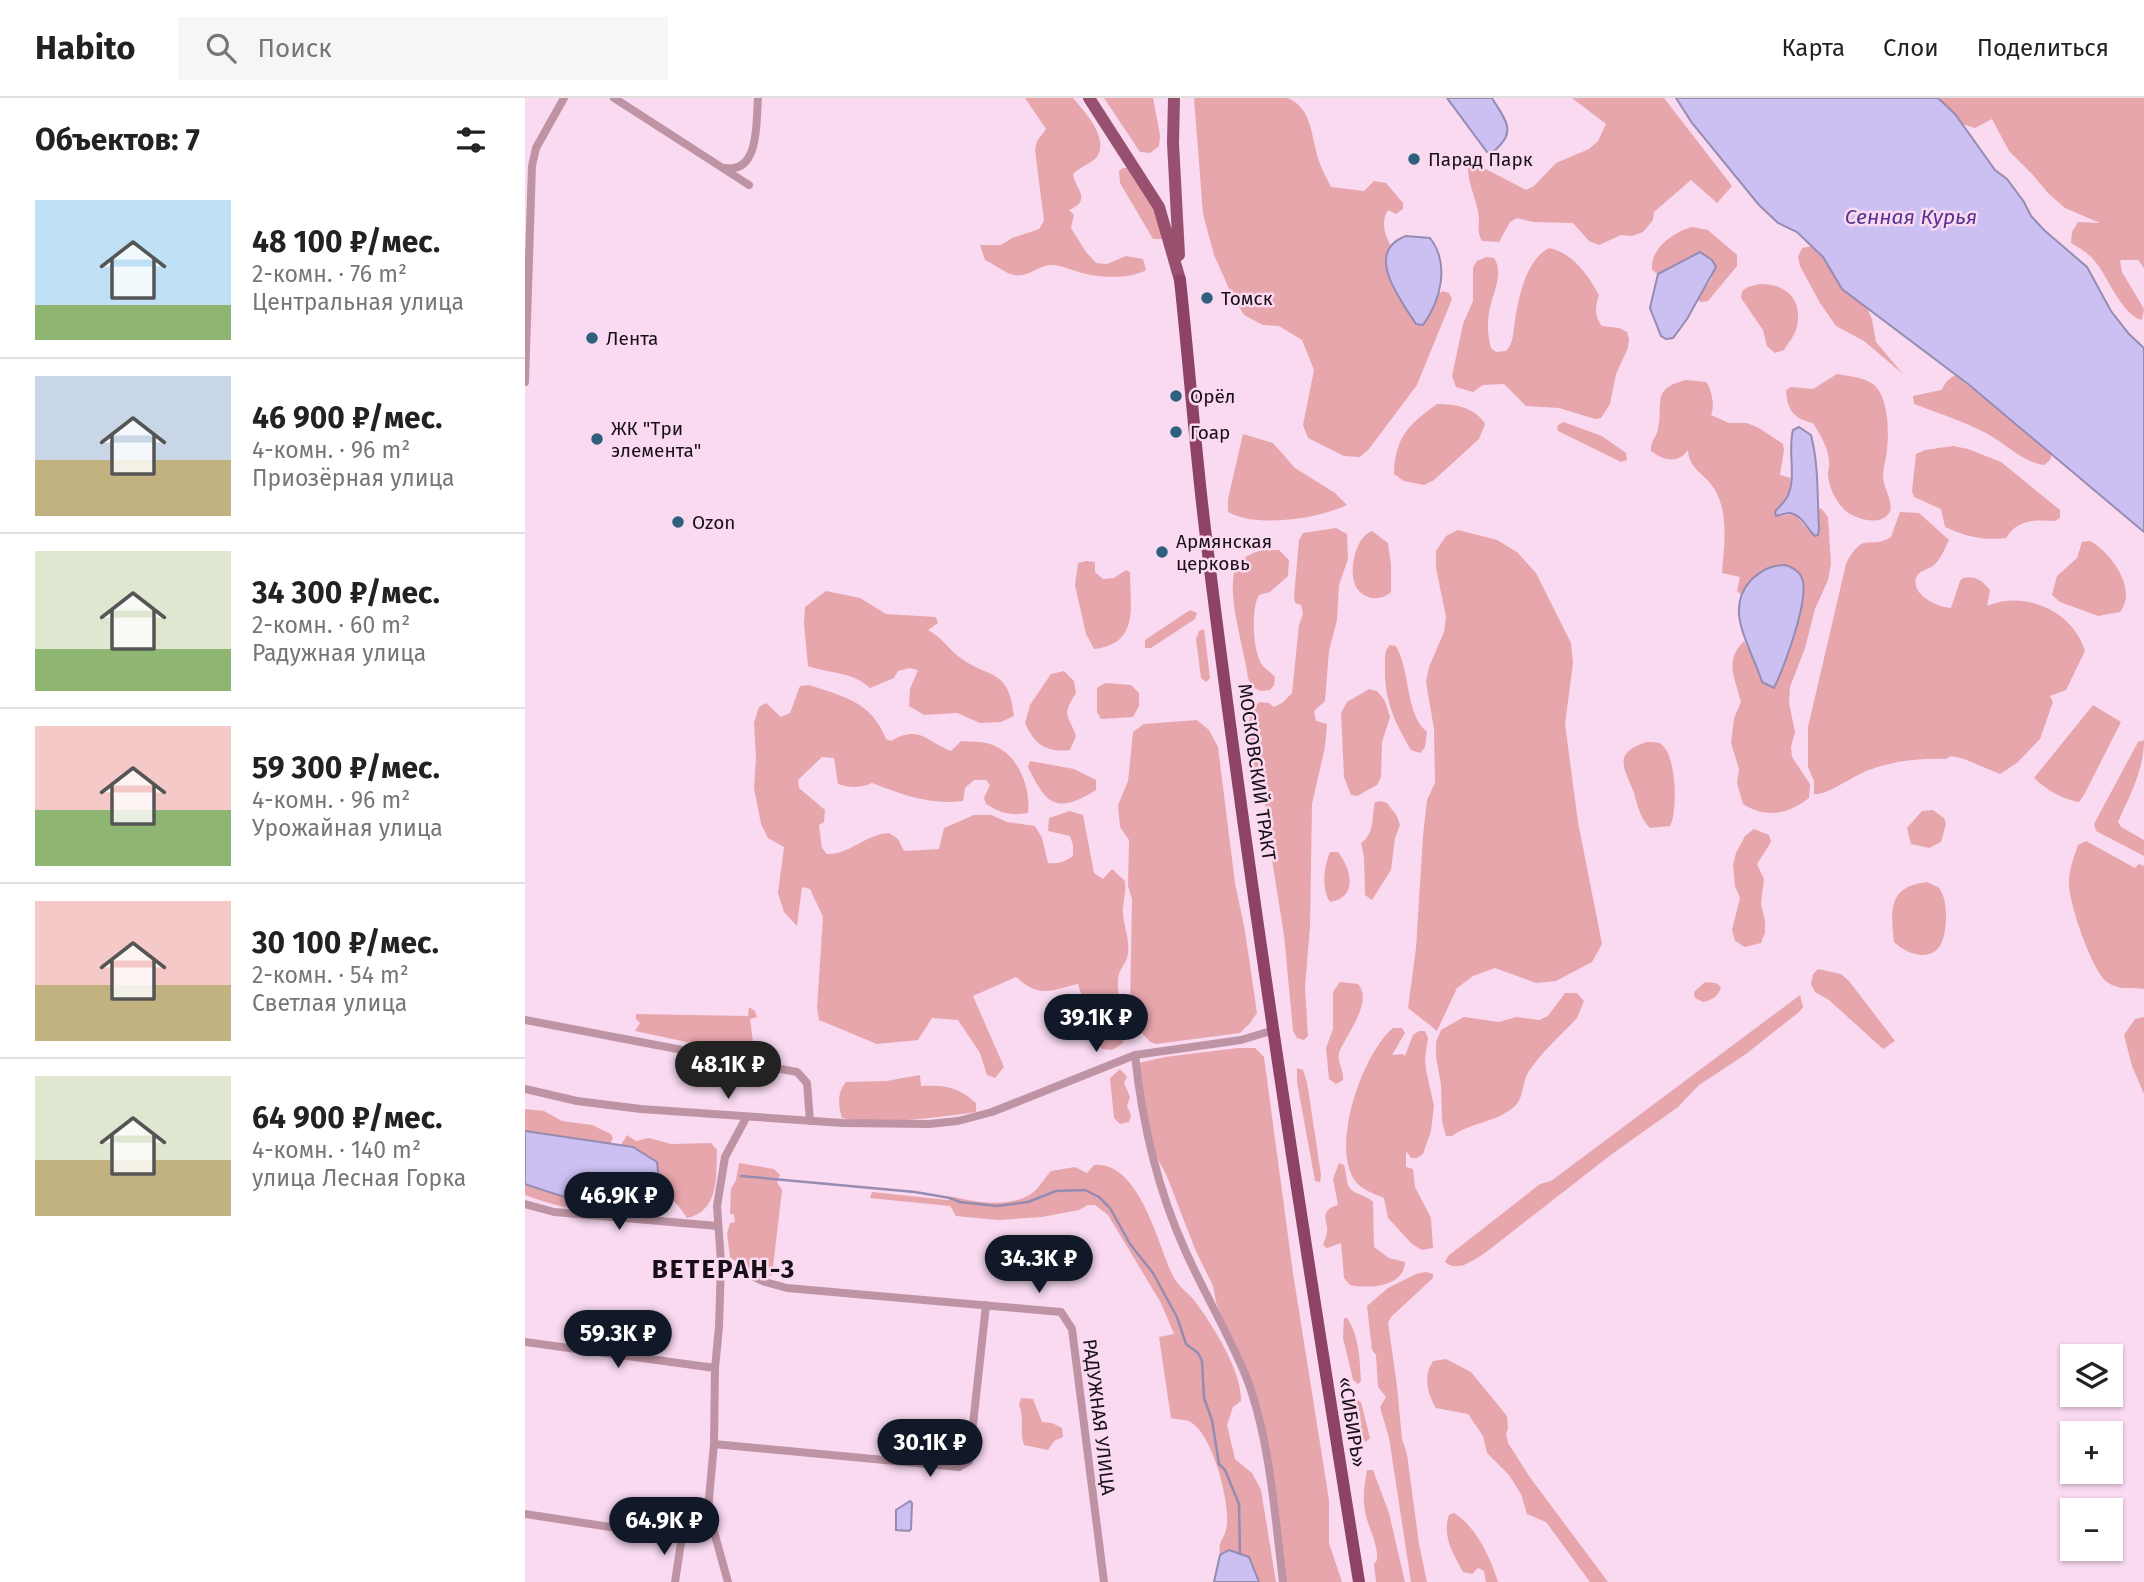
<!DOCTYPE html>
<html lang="ru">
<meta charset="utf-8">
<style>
:root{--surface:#fff;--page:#f6f6f6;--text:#222;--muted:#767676;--line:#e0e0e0;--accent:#111827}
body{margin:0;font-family:"Fira Sans",sans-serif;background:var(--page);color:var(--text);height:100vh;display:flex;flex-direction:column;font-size:26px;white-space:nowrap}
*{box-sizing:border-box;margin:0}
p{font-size:23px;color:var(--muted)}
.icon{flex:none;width:38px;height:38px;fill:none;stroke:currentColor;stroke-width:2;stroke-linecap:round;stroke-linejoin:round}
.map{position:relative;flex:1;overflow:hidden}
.panel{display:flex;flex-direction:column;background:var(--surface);width:525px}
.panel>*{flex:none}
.buttons{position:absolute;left:1535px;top:1246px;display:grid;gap:14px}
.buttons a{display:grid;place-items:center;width:63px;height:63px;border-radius:0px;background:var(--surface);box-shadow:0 2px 5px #0004;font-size:35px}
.price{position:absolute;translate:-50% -60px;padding:0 16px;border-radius:24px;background:var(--accent);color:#fff;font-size:23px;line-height:46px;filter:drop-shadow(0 2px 4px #0008)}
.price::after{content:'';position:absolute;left:50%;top:42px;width:21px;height:16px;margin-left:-10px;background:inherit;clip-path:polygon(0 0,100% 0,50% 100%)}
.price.current{background:#222;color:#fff}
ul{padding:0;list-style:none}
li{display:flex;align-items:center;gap:21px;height:175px;padding:0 35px}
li+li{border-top:2px solid var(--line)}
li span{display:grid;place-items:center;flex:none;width:196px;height:140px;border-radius:0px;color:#555}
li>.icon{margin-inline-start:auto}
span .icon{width:84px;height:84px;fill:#fffc;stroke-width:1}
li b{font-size:30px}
h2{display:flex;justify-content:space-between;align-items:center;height:84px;padding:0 35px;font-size:30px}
header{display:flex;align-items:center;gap:42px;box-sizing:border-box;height:98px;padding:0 35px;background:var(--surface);border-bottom:2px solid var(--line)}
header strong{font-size:33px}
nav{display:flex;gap:38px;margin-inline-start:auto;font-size:24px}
.search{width:490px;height:63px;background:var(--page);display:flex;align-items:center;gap:18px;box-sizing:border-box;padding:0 24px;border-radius:0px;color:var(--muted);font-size:26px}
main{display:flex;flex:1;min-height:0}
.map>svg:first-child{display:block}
</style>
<header>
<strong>Habito</strong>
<div class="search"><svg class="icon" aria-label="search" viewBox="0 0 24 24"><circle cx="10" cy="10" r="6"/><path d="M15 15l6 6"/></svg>Поиск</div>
<nav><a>Карта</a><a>Слои</a><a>Поделиться</a></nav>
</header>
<main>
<section class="panel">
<h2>Объектов: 7<svg class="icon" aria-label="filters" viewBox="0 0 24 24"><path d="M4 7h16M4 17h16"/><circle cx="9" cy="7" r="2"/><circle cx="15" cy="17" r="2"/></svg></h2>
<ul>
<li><span style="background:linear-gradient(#bfe0f5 75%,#8fb573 0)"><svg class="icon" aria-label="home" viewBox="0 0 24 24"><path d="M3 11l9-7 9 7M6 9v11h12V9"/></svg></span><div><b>48 100 ₽/мес.</b><p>2-комн. · 76 m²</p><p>Центральная улица</p></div></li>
<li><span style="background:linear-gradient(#c9d6e8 60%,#c2b280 0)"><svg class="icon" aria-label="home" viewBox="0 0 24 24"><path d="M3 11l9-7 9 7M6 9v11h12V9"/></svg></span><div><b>46 900 ₽/мес.</b><p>4-комн. · 96 m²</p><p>Приозёрная улица</p></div></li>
<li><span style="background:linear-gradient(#dfe7d0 70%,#8fb573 0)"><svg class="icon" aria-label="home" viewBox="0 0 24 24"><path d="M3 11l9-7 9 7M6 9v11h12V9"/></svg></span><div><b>34 300 ₽/мес.</b><p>2-комн. · 60 m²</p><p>Радужная улица</p></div></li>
<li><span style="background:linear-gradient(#f6c9c9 60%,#8fb573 0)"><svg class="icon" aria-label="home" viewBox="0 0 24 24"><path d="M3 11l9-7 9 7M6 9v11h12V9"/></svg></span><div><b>59 300 ₽/мес.</b><p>4-комн. · 96 m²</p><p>Урожайная улица</p></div></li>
<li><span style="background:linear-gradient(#f6c9c9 60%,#c2b280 0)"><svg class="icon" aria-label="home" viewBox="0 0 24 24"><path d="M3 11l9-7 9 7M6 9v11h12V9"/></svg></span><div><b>30 100 ₽/мес.</b><p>2-комн. · 54 m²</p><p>Светлая улица</p></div></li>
<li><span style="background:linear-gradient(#dfe7d0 60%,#c2b280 0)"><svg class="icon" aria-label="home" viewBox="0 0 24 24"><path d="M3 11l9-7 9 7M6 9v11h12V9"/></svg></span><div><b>64 900 ₽/мес.</b><p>4-комн. · 140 m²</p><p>улица Лесная Горка</p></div></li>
</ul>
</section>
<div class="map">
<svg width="1619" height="1484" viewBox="0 0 1619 1484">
<rect width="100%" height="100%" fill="#f9daf1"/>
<!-- green -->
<path fill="#e7a6ac" d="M500 0H548C559 13 586 41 571 60 565 66 555 69 548 76 550 91 568 102 544 112L549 117 546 130 561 154 571 165 582 166 601 158 618 161 621 172C606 181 574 180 557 175 546 172 537 167 525 167 513 168 502 180 489 177 480 175 469 166 460 162L455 147H476L487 140 514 131 519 123 510 52 512 43 521 31Z
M579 0H628L635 37 634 48 625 55 615 54Z
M669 0H763C788 11 786 40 794 63 797 72 802 81 806 89L839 93 849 83 861 85 878 105V111L871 116 863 112C856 124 859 136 866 148 854 182 875 204 898 227L913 196 918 193 924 195 927 201 892 287 844 351 835 359 819 358 783 340 778 327 789 272 777 242 754 228 738 227 719 217 706 195 689 157 678 116Z
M1047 0H1139L1207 88 1192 105 1166 82 1129 114 1128 122 1118 134 1107 138 1096 137 1074 147 1064 143 1048 125 1008 124 992 120 985 124 974 144 957 143C952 134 954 130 954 121 953 103 943 88 943 70L951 66 1001 92 1009 88 1031 65 1064 51 1073 43 1081 26Z
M1414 0H1619V170L1613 162H1595L1597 174 1619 211 1617 222C1597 217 1584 181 1572 166 1565 156 1556 151 1546 145L1547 134 1553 124 1575 125 1540 110 1523 95 1507 76 1484 53 1467 21 1450 30 1437 26Z
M598 70H602C615 90 641 117 637 141H628L595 85 594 73Z
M1167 129 1183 132 1212 157V168L1183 203 1175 204 1173 201 1187 180 1162 160 1133 176 1127 172C1125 150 1149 134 1167 129Z
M1287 148 1298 159 1317 191 1342 210 1347 221 1351 244 1378 276 1339 243 1311 228 1295 205 1275 168 1273 159 1277 150Z
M1024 150C1048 155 1063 177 1074 197 1070 209 1069 217 1077 228L1094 230 1102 234 1104 241 1103 250 1091 276 1085 306 1076 320 1070 321 1034 310 1001 308 979 286 958 287 948 294 931 289 927 278 938 226 948 203V169L952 163 961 159 969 160C980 176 966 198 964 215 962 227 963 238 966 250L971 254 981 253C989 245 988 234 990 222 994 198 1001 162 1024 150Z
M1234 186C1259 185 1278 200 1272 228 1271 236 1263 245 1259 252L1250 255 1242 248 1238 232 1216 200 1217 193 1223 189Z
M1312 276C1323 278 1338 279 1348 286 1364 299 1364 334 1362 352 1361 361 1358 370 1358 379 1358 389 1370 407 1364 415 1355 430 1325 420 1317 409 1309 400 1303 387 1303 375 1303 371 1305 368 1304 364 1304 350 1295 337 1288 325 1269 321 1262 312 1261 292L1266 289 1288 291Z
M1430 277 1527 356 1525 362 1519 367C1497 364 1480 345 1461 335 1438 323 1413 315 1389 306L1388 298 1416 292 1422 283Z
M1161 282 1181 284C1187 291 1190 309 1186 317L1204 325H1222L1234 330 1258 346 1259 352 1255 377 1266 380 1263 399 1253 410 1255 418 1269 416C1277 422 1282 434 1290 438L1293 436V413L1296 410 1303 419 1306 466 1303 482 1290 511 1280 550 1265 589 1264 605 1270 634 1266 649 1267 659 1285 686 1284 700C1264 716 1241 721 1218 706L1212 685 1214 671 1206 645 1209 620 1216 604C1210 580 1199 563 1219 543L1228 560 1237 584 1249 589 1276 515V503L1253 467 1220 489 1217 497 1212 493 1215 479 1197 475C1199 448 1204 416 1190 392 1181 376 1164 372 1163 352 1153 366 1139 363 1126 353 1125 344 1131 340 1133 331 1139 305 1125 291 1161 282Z
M912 306C930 306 950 309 960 326L954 341 909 382 899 387 879 383 869 376C870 339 884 326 912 306Z
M1038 324 1077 338 1101 355 1102 362 1096 364 1033 333 1032 328Z
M718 336 748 345 770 370 810 395 822 407C793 421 731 430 703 414V401Z
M1428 348 1443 351 1476 364 1535 412V420L1530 423C1509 422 1493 421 1481 440 1458 443 1440 438 1420 429L1416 411 1389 399 1387 393 1391 356 1400 352Z
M1375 414 1394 415 1424 442C1420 450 1416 461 1409 467 1403 472 1394 472 1391 480 1386 497 1413 509 1426 510L1435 483 1438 480C1450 477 1458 483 1465 492L1462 508C1501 492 1548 513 1560 553L1541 592 1525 598 1528 604 1515 641 1492 665 1475 676 1439 661 1426 658 1421 661C1395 660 1368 663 1344 672 1329 677 1302 698 1289 696V683L1283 669V629L1321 466C1339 431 1343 453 1366 439Z
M811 430 822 436 823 461 814 487 812 522 804 553 800 603 789 613 791 623 802 626 800 649 787 706 785 829 780 889 783 938 779 942 772 940 768 933 759 837 743 737V714L732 686 723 630 725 617 729 608 735 604 744 605 749 609 757 605 767 595 774 527 778 516 776 507 770 505 769 499 774 442 778 435Z
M933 432 972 442 992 454 1011 475 1046 545 1048 565 1040 626 1053 724 1077 846 1067 864 1031 883 1011 885 970 870 948 878 932 890 912 933 883 910 891 850 898 738 902 702 910 685 909 631 901 584 904 569 919 534 921 519 911 470V453L921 438Z
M847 433 863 445 866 467V494C854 505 834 501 829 484 825 468 831 439 847 433Z
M1565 443C1587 455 1613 492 1595 514L1573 518 1535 504 1527 497 1532 478 1552 460 1557 444Z
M737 452H754L764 462 763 478 745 494 734 497C726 510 727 554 738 568 741 572 746 574 750 579L749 587 745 592 736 593 727 589 723 580C720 552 698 489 713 466 719 458 728 455 737 452Z
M561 463 570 464V474L578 481 589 480 601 472 605 474C605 508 615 546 569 551L561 536 550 487 553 465Z
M301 493 335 500 361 516 411 519 413 525 403 532C417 539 424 552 437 561 466 581 484 571 489 618L476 624 455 625 432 615 399 617 384 608 385 591 393 572 385 570 373 573 369 580 345 590C327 573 305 576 283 568L279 526 280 509Z
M665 512 672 515 670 521 626 550H620V542Z
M679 531 685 580 681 584 676 580 671 541 674 533Z
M865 547 871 548C886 575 880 616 902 634L900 649 895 655 886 652C869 623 859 602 860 567 860 559 859 553 865 547Z
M539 573 549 583 551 595C536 619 543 615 551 638L545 652C521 655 509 646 500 625L505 607 526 576Z
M580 585 606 587 614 595V608L608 619 576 621 572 614V590Z
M284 587C318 598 347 604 361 641L366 643C395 626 402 644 426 653L436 643C447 644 461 643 470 648 494 658 506 691 503 715 486 718 475 715 461 706L459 700 465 687 461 682H449L440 690 438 703C403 707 379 697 347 685 335 690 325 690 313 686L309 660 297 659 273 682 274 690 300 712 299 724 294 727 297 750 302 756C324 757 341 736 364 735L373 741 379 753 414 751 419 730 449 717H466L482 724 510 728 517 740 523 765C533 766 540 764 548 758V747L545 738 523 733 524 720 545 713 558 717 569 775 578 781 587 771 600 783C601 793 599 801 598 810 597 827 607 843 602 860 598 871 593 871 593 885 592 905 604 924 598 945L587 952 577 951 571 942 553 886C524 893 514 900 491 879L448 898 479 969 470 980 462 977 455 955 433 922 407 920 393 942 352 946 294 922 292 910 298 819 285 791 277 789 272 828 259 814 253 795 259 749 243 740 236 726 229 690 231 660 229 625 234 609 241 605 256 619 265 615 275 588Z
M844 591 852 593 860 603 865 619 857 644 856 679 852 687 832 698 826 697 819 679 816 615 822 604Z
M1568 607 1596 624 1559 697 1554 704C1539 702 1520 691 1509 680Z
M672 622 684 632 693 649 710 785 720 833 732 915 725 925 715 935 631 946 625 944 617 935 605 908 607 801 603 788 604 742 595 729 593 707 603 683 608 634 619 626Z
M1619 642C1619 672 1605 697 1593 724L1596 729 1619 742V758L1571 733 1569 726 1613 644Z
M1122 644C1124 644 1132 644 1134 645 1152 653 1153 713 1145 728L1125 730C1115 720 1113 709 1109 695 1100 671 1086 655 1122 644Z
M505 663 549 671 571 682V692C532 716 522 708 503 669Z
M855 703 862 705 872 718 875 727 870 740 866 772 847 802 840 797 839 759 836 745C851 734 846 719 850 704Z
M1408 712 1419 720 1421 726 1416 744 1404 750 1386 746 1382 730 1397 713Z
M1229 731 1244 737 1246 744 1232 766 1239 781 1236 805 1240 824V835L1236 845 1220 849 1210 843 1207 832 1215 800 1210 788 1208 767 1211 755 1220 738Z
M1561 743 1610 770 1614 766 1619 768V891C1606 889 1594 893 1582 884 1567 873 1543 803 1544 784 1544 771 1549 759 1553 747Z
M805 754H813C827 772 833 799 805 804 796 790 799 769 805 754Z
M1403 784C1404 785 1412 789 1413 789 1424 799 1423 838 1414 849 1403 864 1380 855 1369 844 1365 810 1364 788 1403 784Z
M1293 871 1316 876 1324 883 1370 943 1358 951 1304 902 1290 894 1286 886 1288 876Z
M815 884 833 886C849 904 820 938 814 955 812 964 819 972 818 982L811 986 804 981 801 950 808 931V894Z
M1180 884 1191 885 1196 889C1193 899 1187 902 1178 904L1170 900 1169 894Z
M1040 895H1052L1059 903 1052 920C1036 937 1017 954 1004 973 997 984 999 999 990 1008 971 1025 946 1024 927 1038H921L917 1023 916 986 911 959V944L916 932 939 919 974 924 991 919 1014 922 1023 918Z
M1275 897 1278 909 1274 914 1221 956 1174 987 1153 1009 1087 1056 960 1155C948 1162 933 1175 920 1164L923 1158 1015 1086 1026 1083Z
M224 909 230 913 232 919 225 921 229 952H236L228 958 110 933 115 925 111 921V916L223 918Z
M1619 919V996L1607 968 1599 937 1610 921Z
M868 930H877L880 935 867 957 878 956 880 958 888 937 894 933H900L903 940 900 960 901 972 909 1008 906 1033 898 1056 892 1060H886L881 1053V1069L888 1071 890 1089 906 1120 908 1150 897 1152 887 1146 863 1120 859 1100C850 1096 837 1092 831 1084 804 1050 838 954 868 930Z
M713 950H730L739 959 768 1175 804 1402V1445L817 1484H758L731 1310 691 1204 688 1188 670 1151 641 1076 628 1053 615 1011 609 972 614 965 640 959Z
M772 970 778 972 782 984 796 1077 795 1084 790 1083 772 984Z
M595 971 602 979 599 985 605 999 602 1008 606 1017 604 1024 595 1026 589 1020 585 980Z
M395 977 396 988C419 987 432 988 451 1005V1014C415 1019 351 1028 317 1020 313 1006 312 995 321 984L361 983Z
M0 1011 19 1013 37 1023 67 1027 86 1036 88 1040 85 1046 3 1034 0 1033Z
M102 1037 111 1043 124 1040 146 1046 186 1045 192 1052C191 1080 194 1113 162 1120 156 1111 149 1099 138 1100 131 1100 112 1110 102 1112 69 1119 30 1108 0 1097V1086L38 1099 108 1049 96 1047Z
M214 1065 249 1071 255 1077 252 1084 257 1092 247 1178 215 1167 205 1159 202 1136 205 1125 210 1124 209 1116H205L206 1091 211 1082Z
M814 1065 819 1067C821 1073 821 1081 823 1087 827 1097 841 1096 848 1104L849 1149 864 1160 880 1164C879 1189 844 1191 825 1187L819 1180 816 1145 802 1150 798 1147C800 1141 803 1135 802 1129 799 1117 799 1111 813 1107L808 1081Z
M569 1067C615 1063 633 1148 648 1178 652 1187 663 1195 669 1202 687 1226 717 1273 716 1303L708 1309 702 1327 710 1361 727 1375 736 1392 751 1484H734L723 1459 704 1452 695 1457C693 1443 698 1443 701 1432 707 1409 688 1338 667 1325 662 1321 653 1322 646 1320L634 1239 649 1236 636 1205 583 1117 570 1107H563L554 1112 517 1119 473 1122 431 1118 425 1108 345 1100 347 1094 423 1102 429 1099C453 1105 492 1111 512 1091 517 1085 521 1078 526 1073L550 1069 562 1075Z
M901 1174 908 1176V1180L866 1219 863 1225 872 1288 877 1341 882 1356 894 1446 902 1484H886L864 1340 855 1309 861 1299 853 1289 851 1257 847 1252 842 1208 863 1190 891 1176Z
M819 1220H822C834 1237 835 1263 836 1283L833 1286 828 1282 818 1240Z
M921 1261 946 1274 982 1318 983 1331 981 1336 983 1345 1004 1378 1083 1484H1065L1021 1424 1002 1416 996 1396 984 1377 962 1355 958 1338 943 1316 911 1310C902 1295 898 1278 908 1263Z
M496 1300 508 1301 517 1324 527 1325 537 1330 538 1339 529 1343 523 1352 499 1347C494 1334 500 1320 494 1307Z
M828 1300 836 1304 845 1340 841 1344C834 1339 827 1309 828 1300Z
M842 1372H848L864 1415 880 1484H851L849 1466 852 1462C853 1446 845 1433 841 1418 837 1402 839 1388 842 1372Z
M929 1415C951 1428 966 1461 973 1484H961L959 1473 953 1470 947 1476 938 1474C928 1455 917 1439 924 1417Z"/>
<!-- water -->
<path fill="#ccc0f3" stroke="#968bb1" stroke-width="2" d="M922 0H967C976 16 991 30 976 46 971 52 969 54 962 54Z
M1151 0H1413L1430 16 1470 72 1482 81 1499 104 1506 118 1519 132 1562 169 1586 213 1604 236 1619 250V434L1443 286 1317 191 1298 159 1272 134 1253 125 1234 107 1167 25Z
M881 138 905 140C925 166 916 202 898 227L891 226C877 204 837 154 881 138Z
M1175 154 1187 162 1191 169 1162 221 1148 240 1141 241 1136 238 1125 210 1133 176Z
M1274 329 1286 337C1294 368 1292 399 1294 430L1293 437 1290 438C1282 432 1277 415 1263 415 1259 416 1255 417 1251 418L1250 414C1253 409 1258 406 1261 401 1273 381 1262 354 1268 332Z
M1260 467C1267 469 1274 472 1277 480 1285 501 1259 569 1249 590L1237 584C1228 552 1197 513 1226 482 1237 472 1246 467 1260 467Z
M0 1033 108 1049 132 1064 134 1085C84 1115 52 1104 0 1086Z
M385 1403 387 1405 386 1431 384 1433 371 1432V1412Z
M704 1452 724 1459 734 1484H689L695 1457Z"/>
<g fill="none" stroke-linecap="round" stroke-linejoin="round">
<!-- stream -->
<path stroke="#968bb1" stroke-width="2.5" d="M216 1078 390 1094 425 1100 435 1104 472 1108 503 1104 531 1093 560 1092 574 1099 585 1110 605 1146 628 1175 652 1219 661 1246 673 1255 677 1263 679 1300 687 1322 694 1366 700 1372 714 1406 715 1456"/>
<!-- minor -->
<path stroke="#be94a4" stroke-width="8" d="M89 0 224 87
M201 70C235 75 231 22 233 0
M0 284 7 68 11 50 39 0
M0 922 272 974 282 985 285 1023
M610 957C617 1024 632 1090 660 1152 679 1195 704 1236 722 1281 745 1342 750 1419 758 1484
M0 991 52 1003 116 1011 318 1025 404 1026 433 1023 467 1014 610 957 716 942 749 932
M0 1106 29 1114 193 1128
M196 1164 240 1184 262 1190 536 1214 547 1231 579 1484
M0 1244 190 1270
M189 1346 434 1369 444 1363 461 1207
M0 1416 144 1438H157L183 1412
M150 1484 157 1438
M203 1484 183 1412 189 1346 190 1270 194 1229 196 1164 192 1108 200 1059 221 1020"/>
<!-- primary -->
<path stroke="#97506e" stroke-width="12" d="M564 0 634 109 655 182
M649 0 648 45 654 157"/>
<!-- trunk -->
<path stroke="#8f4364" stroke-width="12" d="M655 182C664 265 670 348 680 431 723 783 778 1134 834 1484"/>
</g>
<!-- markers -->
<g fill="#2e5f7d" stroke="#f9daf1" stroke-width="2.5">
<circle cx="889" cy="61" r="7"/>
<circle cx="682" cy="200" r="7"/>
<circle cx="67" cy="240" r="7"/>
<circle cx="651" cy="298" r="7"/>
<circle cx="651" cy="334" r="7"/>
<circle cx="72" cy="341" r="7"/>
<circle cx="153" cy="424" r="7"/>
<circle cx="637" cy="454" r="7"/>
</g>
<g text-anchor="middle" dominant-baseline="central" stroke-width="5" stroke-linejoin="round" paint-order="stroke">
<!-- poi labels -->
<g font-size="19" fill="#190f17" stroke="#f9daf1" text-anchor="start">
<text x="903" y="61">Парад Парк</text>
<text x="696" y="200">Томск</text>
<text x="81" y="240">Лента</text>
<text x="665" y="298">Орёл</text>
<text x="86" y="330">ЖК "Три<tspan x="86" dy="22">элемента"</tspan></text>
<text x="665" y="334">Гоар</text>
<text x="167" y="424">Ozon</text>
<text x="651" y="443">Армянская<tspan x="651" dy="22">церковь</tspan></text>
</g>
<!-- street labels -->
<g font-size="19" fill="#190f17" stroke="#f9daf1">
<text transform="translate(732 674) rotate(82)">МОСКОВСКИЙ ТРАКТ</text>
<text transform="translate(574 1319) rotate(83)">РАДУЖНАЯ УЛИЦА</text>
<text transform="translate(827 1324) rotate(81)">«СИБИРЬ»</text>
</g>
<!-- water labels -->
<g font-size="21" font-style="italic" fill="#563393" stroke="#f9daf1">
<text x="1386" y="119">Сенная Курья</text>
</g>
<!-- district labels -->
<g font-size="26" font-weight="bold" letter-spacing="2" fill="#190f17" stroke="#f9daf1">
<text x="199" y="1171">ВЕТЕРАН-3</text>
</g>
</g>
</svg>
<div class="buttons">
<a><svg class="icon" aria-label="layers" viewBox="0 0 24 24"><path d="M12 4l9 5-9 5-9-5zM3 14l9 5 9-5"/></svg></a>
<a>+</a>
<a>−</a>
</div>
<b class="price" style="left:571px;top:956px">39.1K ₽</b>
<b class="price current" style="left:203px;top:1003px">48.1K ₽</b>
<b class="price" style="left:94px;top:1134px">46.9K ₽</b>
<b class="price" style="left:514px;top:1197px">34.3K ₽</b>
<b class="price" style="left:93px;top:1272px">59.3K ₽</b>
<b class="price" style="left:405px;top:1381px">30.1K ₽</b>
<b class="price" style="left:139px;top:1459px">64.9K ₽</b>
</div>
</main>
